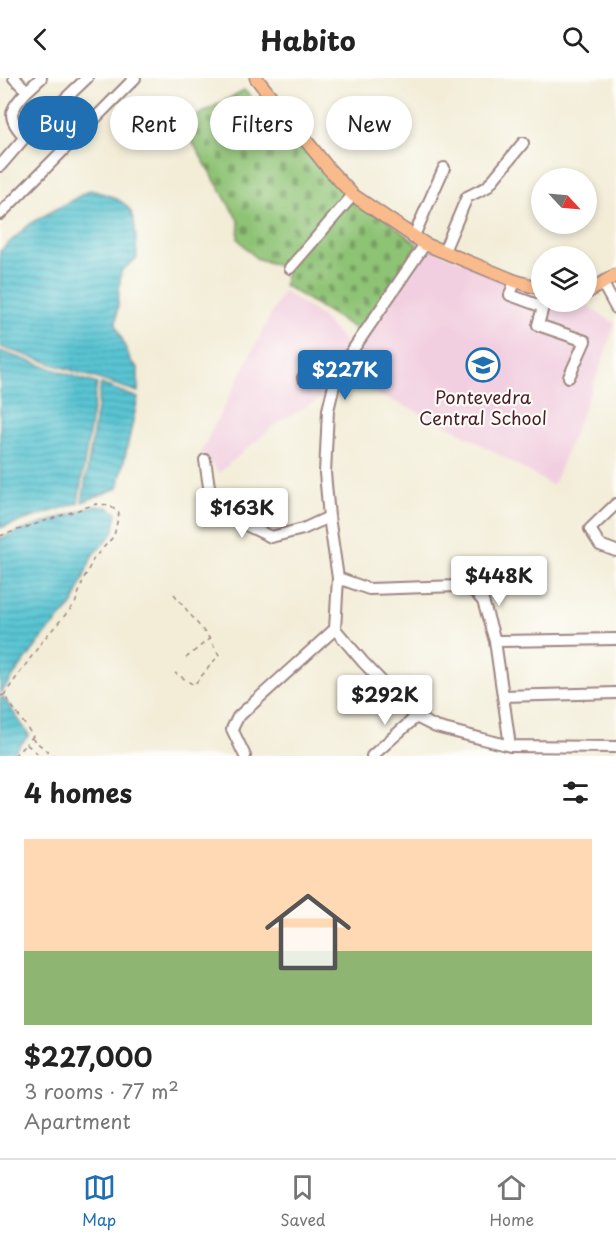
<!DOCTYPE html>
<meta charset="utf-8">
<style>
:root{--surface:#fff;--page:#f6f6f6;--text:#222;--muted:#767676;--line:#e0e0e0;--accent:#1f6fb2}
body{margin:0;font-family:"Playpen Sans",sans-serif;background:var(--page);color:var(--text);height:100vh;display:flex;flex-direction:column;font-size:22px;white-space:nowrap}
*{box-sizing:border-box;margin:0}
p{font-size:20px;color:var(--muted)}
.icon{flex:none;width:33px;height:33px;fill:none;stroke:currentColor;stroke-width:2;stroke-linecap:round;stroke-linejoin:round}
.map{position:relative;height:678px;overflow:hidden}
.details{display:flex;flex-direction:column;background:var(--surface);flex:1}
.details>*{flex:none}
.guide{position:absolute;left:18px;top:18px;width:580px;height:54px;display:flex;gap:12px}
.needle{width:39px;rotate:116deg}
.tools{position:absolute;left:531px;top:90px;display:grid;gap:12px}
.tools a{display:grid;place-items:center;width:66px;height:66px;border-radius:50%;background:var(--surface);box-shadow:0 3px 9px #0003;font-size:30px}
.price{position:absolute;translate:-50% -51px;padding:0 14px;border-radius:6px;background:#fff;color:#222;font-size:20px;line-height:39px;filter:drop-shadow(0 2px 3px #0008)}
.price::after{content:'';position:absolute;left:50%;top:36px;width:18px;height:14px;margin-left:-9px;background:inherit;clip-path:polygon(0 0,100% 0,50% 100%)}
.price.on{background:var(--accent);color:#fff}
ul{padding:0;list-style:none}
li{display:grid;align-content:center;gap:12px;height:318px;padding:0 24px}
li+li{border-top:2px solid var(--line)}
li span{display:grid;place-items:center;height:186px;border-radius:0px;color:#555}
li>.icon{margin-inline-start:auto}
span .icon{width:108px;height:108px;fill:#fffc;stroke-width:1}
li b{font-size:26px}
h2{display:flex;justify-content:space-between;align-items:center;height:72px;padding:0 24px;font-size:26px}
.chip{padding:0 21px;border-radius:27px;background:var(--surface);box-shadow:0 3px 9px #0003;font-size:21px;line-height:54px}
.chip.on{background:var(--accent);color:#fff}
header{display:flex;justify-content:space-between;align-items:center;height:78px;padding:0 24px;background:var(--surface);font-size:27px;font-weight:700}
.tabs{display:flex;justify-content:space-around;align-items:center;height:84px;border-top:2px solid var(--line);background:var(--surface);font-size:16px;color:var(--muted)}
.tabs a{display:grid;justify-items:center;gap:3px}
.tabs .on{color:var(--accent)}
.map>svg:first-child{display:block}
</style>
<header><svg class="icon" aria-label="back" viewBox="0 0 24 24"><path d="M15 5l-7 7 7 7"/></svg>Habito<svg class="icon" aria-label="search" viewBox="0 0 24 24"><circle cx="10" cy="10" r="6"/><path d="M15 15l6 6"/></svg></header>
<div class="map">
<svg width="616" height="678" viewBox="0 0 616 678">
<defs>
<pattern id="cemetery-stones" width="16" height="16" patternUnits="userSpaceOnUse" patternTransform="scale(1.5)"><rect width="16" height="16" fill="#8ec375"/><path d="M2 7V4a2 2 0 0 1 4 0v3zM10 15v-3a2 2 0 0 1 4 0v3z" fill="#769e60"/></pattern>
<pattern id="water-rules" width="6" height="5" patternUnits="userSpaceOnUse" patternTransform="scale(1.5)"><rect width="6" height="5" fill="#59c5d3"/><path d="M0 2.5h6" fill="none" stroke="#4c9fab"/></pattern>
</defs>
<rect width="100%" height="100%" fill="#fdfcf7"/>
<filter id="ink" filterUnits="userSpaceOnUse"><feTurbulence type="fractalNoise" baseFrequency=".0167" numOctaves="2"/><feDisplacementMap in="SourceGraphic" scale="12" xChannelSelector="R" yChannelSelector="G"/><feConvolveMatrix kernelMatrix="1 2 1 2 8 2 1 2 1" color-interpolation-filters="sRGB"/></filter>
<filter id="wash" filterUnits="userSpaceOnUse"><feTurbulence type="fractalNoise" baseFrequency=".008" numOctaves="4" result="noise"/><feDisplacementMap in="SourceGraphic" scale="24" xChannelSelector="R" yChannelSelector="G"/><feGaussianBlur stdDeviation="1.35" result="paint"/><feColorMatrix in="noise" values="0 0 0 0 0 0 0 0 0 0 0 0 0 0 0 0 0 1.4 0 .05"/><feComposite in="paint" operator="in"/></filter>
<g filter="url(#wash)">
<rect width="100%" height="100%" fill="#f3edd8"/>
<!-- built -->
<path fill="#f2cfe0" d="M429 170 541 214 542 224H574L586 227 615 245 603 282 553 408 455 351 367 311 366 291 359 271Z
M283 213 321 238 349 268 341 280 330 315 276 346 219 395 201 374Z"/>
<!-- cemetery -->
<path fill="url(#cemetery-stones)" stroke="#6c7150" stroke-width="1.5" d="M244 12 322 90 418 167 359 253 284 207 286 194 279 188 256 180 238 161 239 144 182 46Z"/>
<!-- water -->
<path fill="url(#water-rules)" stroke="#52727f" stroke-width="1.5" d="M90 112C138 124 134 134 137 180L121 193 116 246 131 284 138 290V314L0 269V173L31 145Z
M0 273 97 306 78 425 0 450Z
M101 306 138 320 118 410 82 424Z
M95 428 108 429 117 435 113 455 92 478 73 526 43 559 0 616V460Z
M3 619 29 657 11 678H0V620Z"/>
</g>
<g filter="url(#ink)">
<g fill="none" stroke-linecap="round" stroke-linejoin="round">
<!-- minor casing -->
<g stroke="#9e8682" stroke-width="14">
<path id="minor" d="M14 0 27 13C9 33 6 38 25 59
M27 13 41 0
M228 59 274 23
M0 88 25 59 87 0
M0 136 135 0
M413 160 444 90
M425 166 337 295 328 332 325 395 329 439 338 500 335 551 363 584 416 639 436 649 510 668 616 669
M444 173 467 119 487 109 523 65
M290 190 353 117
M515 203 510 217 543 229 538 247 585 263 569 299
M603 206 616 230
M303 300 317 290 337 295
M205 382 211 422 246 447 271 459 303 451 329 439
M616 426 590 451 600 467 616 473
M338 500 369 511 458 508 475 514 483 523 495 563 503 618 616 615
M495 563 616 561
M503 618 510 668
M245 678 232 651 238 639 335 551
M372 678 416 639"/>
</g>
<!-- major casing -->
<g stroke="#9e8682" stroke-width="15">
<path id="major" d="M256 0 328 90 353 117 425 166 515 203 542 211
M586 215 616 197"/>
</g>
<!-- path -->
<path stroke="#9e8682" stroke-width="1.5" stroke-dasharray="4.5 4.5" stroke-linecap="butt" d="M0 458 96 426 109 427 119 435 114 458 94 480 84 500 75 526 44 561 4 617
M174 516 209 560 219 577 194 607 175 595
M186 580 209 561
M0 618 4 617 33 658 26 666
M31 660 54 678
M14 678 26 666 41 678"/>
<!-- minor -->
<use href="#minor" stroke="#fff" stroke-width="10"/>
<!-- major -->
<use href="#major" stroke="#fabb8c" stroke-width="12"/>
</g>
</g>
<!-- icons -->
<defs>
<g id="school-ring" transform="scale(1.725)"><circle r="9.5" fill="#fdfcf7" stroke="#1f6fb2" stroke-width="1.5"/><path d="M0-5L7-2L0 1L-7-2ZM-4 1L0 2.5L4 1V4Q0 6-4 4Z" fill="#1f6fb2"/></g>
</defs>
<g fill-rule="evenodd">
<use href="#school-ring" x="483" y="287"/>
</g>
<g text-anchor="middle" dominant-baseline="central" stroke-width="4.5" stroke-linejoin="round" paint-order="stroke">
<!-- poi labels -->
<g font-size="18" fill="#4a1f2b" stroke="#fdfcf7">
<text x="483" y="318">Pontevedra<tspan x="483" dy="21">Central School</tspan></text>
</g>
</g>
</svg>
<div class="tools">
<a><svg class="needle" viewBox="-14 -14 28 28"><path d="M0-13l5 13h-10z" fill="#e53935"/><path d="M0 13l5-13h-10z" fill="#767676"/></svg></a>
<a><svg class="icon" aria-label="layers" viewBox="0 0 24 24"><path d="M12 4l9 5-9 5-9-5zM3 14l9 5 9-5"/></svg></a>
</div>
<b class="price on" style="left:345px;top:323px">$227K</b>
<b class="price" style="left:242px;top:461px">$163K</b>
<b class="price" style="left:499px;top:529px">$448K</b>
<b class="price" style="left:385px;top:648px">$292K</b>
<div class="guide">
<a class="chip on">Buy</a>
<a class="chip">Rent</a>
<a class="chip">Filters</a>
<a class="chip">New</a>
</div>
</div>
<section class="details">
<h2>4 homes<svg class="icon" aria-label="filters" viewBox="0 0 24 24"><path d="M4 7h16M4 17h16"/><circle cx="9" cy="7" r="2"/><circle cx="15" cy="17" r="2"/></svg></h2>
<ul>
<li><span style="background:linear-gradient(#ffd9b3 60%,#8fb573 0)"><svg class="icon" aria-label="home" viewBox="0 0 24 24"><path d="M3 11l9-7 9 7M6 9v11h12V9"/></svg></span><div><b>$227,000</b><p>3 rooms · 77 m²</p><p>Apartment</p></div></li>
</ul>
</section>
<nav class="tabs">
<a class="on"><svg class="icon" aria-label="map" viewBox="0 0 24 24"><path d="M3 6l6-2 6 2 6-2v14l-6 2-6-2-6 2zM9 4v14M15 6v14"/></svg>Map</a>
<a><svg class="icon" aria-label="saved" viewBox="0 0 24 24"><path d="M7 4h10v16l-5-4-5 4z"/></svg>Saved</a>
<a><svg class="icon" aria-label="home" viewBox="0 0 24 24"><path d="M3 11l9-7 9 7M6 9v11h12V9"/></svg>Home</a>
</nav>
